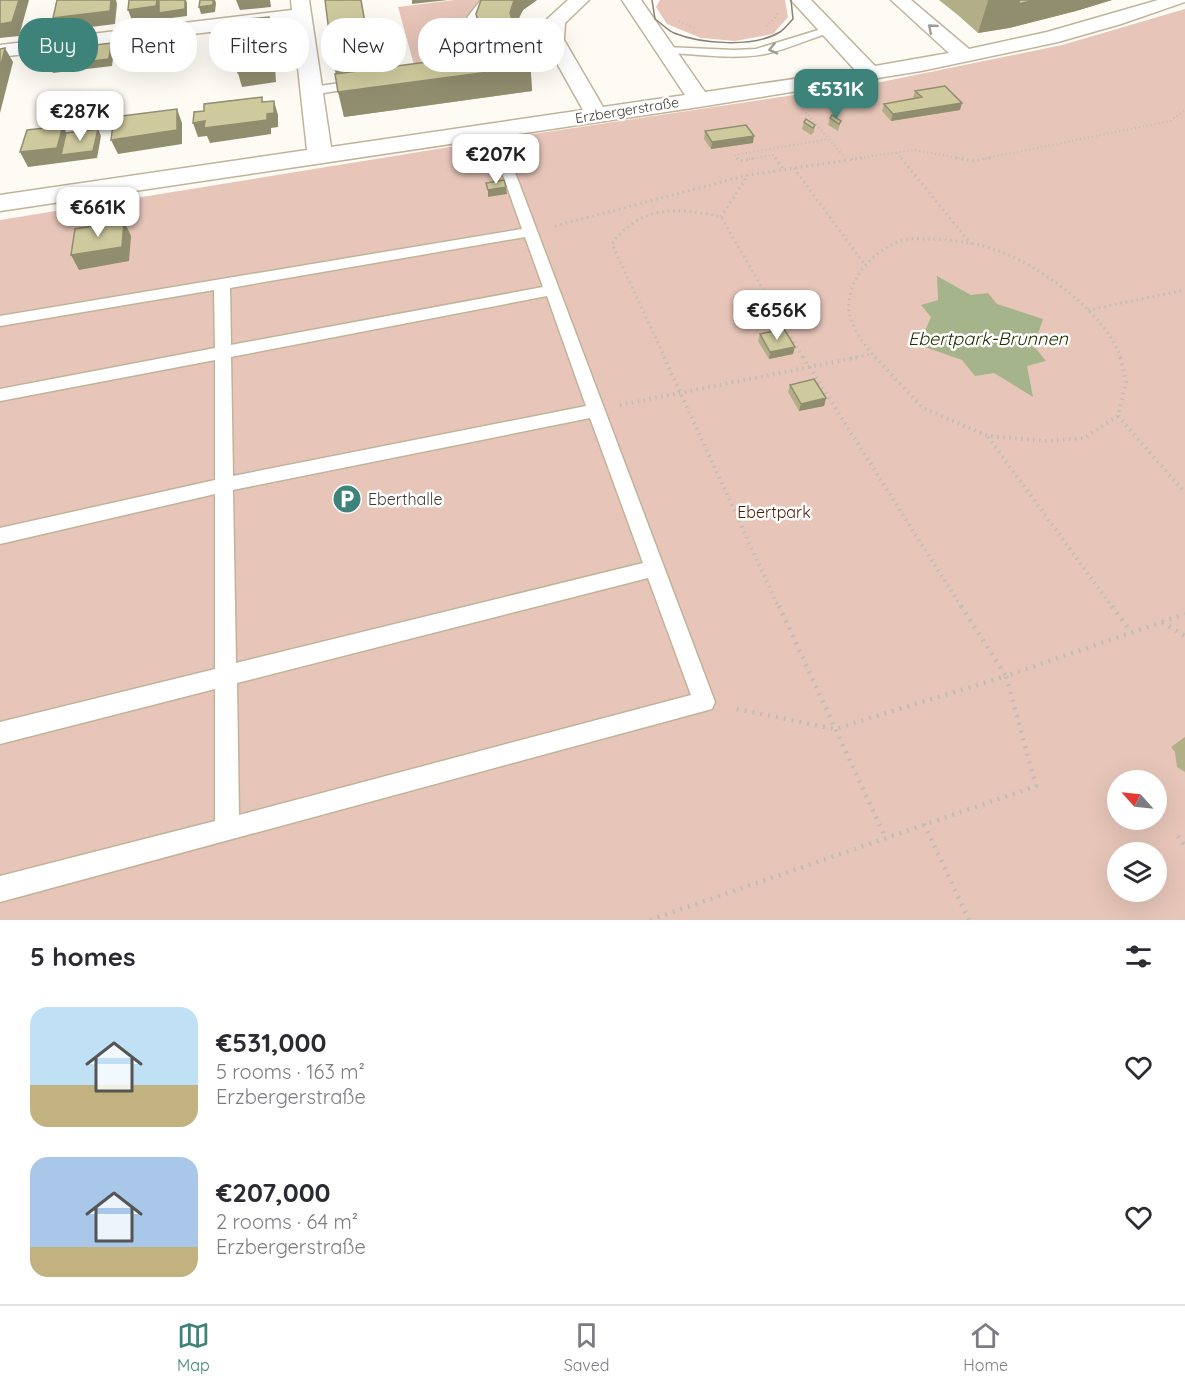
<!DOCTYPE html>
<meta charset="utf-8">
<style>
:root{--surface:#fff;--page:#f7f7f7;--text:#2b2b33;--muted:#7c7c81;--line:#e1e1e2;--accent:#3e8379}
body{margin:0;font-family:Quicksand,sans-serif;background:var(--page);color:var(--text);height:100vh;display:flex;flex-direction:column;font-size:22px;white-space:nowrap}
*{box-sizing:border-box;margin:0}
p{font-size:20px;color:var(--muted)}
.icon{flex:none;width:33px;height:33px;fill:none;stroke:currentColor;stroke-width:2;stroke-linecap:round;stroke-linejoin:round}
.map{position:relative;height:920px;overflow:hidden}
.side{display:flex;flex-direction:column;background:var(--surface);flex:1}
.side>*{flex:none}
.top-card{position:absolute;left:18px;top:18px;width:600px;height:54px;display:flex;gap:12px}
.needle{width:39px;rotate:297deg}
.tools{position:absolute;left:1107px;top:770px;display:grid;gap:12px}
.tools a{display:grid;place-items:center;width:60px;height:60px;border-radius:50%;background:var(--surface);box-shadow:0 6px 24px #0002;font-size:30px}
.price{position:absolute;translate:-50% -51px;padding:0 14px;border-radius:12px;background:#fff;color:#222;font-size:20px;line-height:39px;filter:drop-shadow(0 2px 3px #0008)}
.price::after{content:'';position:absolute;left:50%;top:36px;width:18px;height:14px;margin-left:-9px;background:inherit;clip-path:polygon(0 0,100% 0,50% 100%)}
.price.selected{background:var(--accent);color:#fff}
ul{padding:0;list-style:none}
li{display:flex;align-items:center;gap:18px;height:150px;padding:0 30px}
li span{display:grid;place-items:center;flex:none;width:168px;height:120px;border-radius:18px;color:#555}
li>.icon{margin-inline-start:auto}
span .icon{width:72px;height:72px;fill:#fffc;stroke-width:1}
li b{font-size:26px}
h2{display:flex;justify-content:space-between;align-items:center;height:72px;padding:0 30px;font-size:26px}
.pill{padding:0 21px;border-radius:24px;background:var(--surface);box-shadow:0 6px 24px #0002;font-size:21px;line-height:54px}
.pill.selected{background:var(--accent);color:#fff}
.dock{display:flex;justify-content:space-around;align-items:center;height:84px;border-top:2px solid var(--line);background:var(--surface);font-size:16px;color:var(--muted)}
.dock a{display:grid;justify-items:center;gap:3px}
.dock .selected{color:var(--accent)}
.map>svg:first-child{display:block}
</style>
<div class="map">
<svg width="1185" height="920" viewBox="0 0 1185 920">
<rect width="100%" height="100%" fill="#fefbf5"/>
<!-- green -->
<path fill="#e7c6b9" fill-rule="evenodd" d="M454 0H481L466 19 458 43 464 66 416 72 398 7Z
M660 0H785L788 17 773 34 735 41 701 38 667 24 656 7Z
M1185 9V920H0V220L480 142 881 82 1062 45ZM1118 780H1156V819H1118ZM1118 852H1156V891H1118Z"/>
<!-- water -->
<path fill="#a6b48b" d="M937 276 971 295 988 293 997 304 1043 319 1034 346 1046 361 1027 366 1033 397 994 373 975 376 962 360 919 345 931 317 921 305 938 300Z"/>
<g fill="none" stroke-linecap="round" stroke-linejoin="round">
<!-- service casing -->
<g stroke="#c1b39a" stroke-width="3">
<path id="service" d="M481 0H491L476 19 469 42 477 70 471 73 456 74V70L465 68C455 33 458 28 481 0Z
M828 27 832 28V32C809 39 788 49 765 54 732 60 699 54 666 53L660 50 666 47 734 50 756 49Z
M362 80 366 82V86L312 95 306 91 312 87Z
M493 126 499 130 715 702 712 709 0 902V876L215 821V689L0 744V722L215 669V494L0 544V528L215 480V360L0 401V389L215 348 214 290 0 326V316L522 229 487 130ZM525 237 543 287 231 345 230 288ZM547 296 586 406 233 476 231 357ZM590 418 643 563 236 663 233 490ZM648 578 691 695 239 815 237 683Z"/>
</g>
<!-- minor casing -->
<g stroke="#c1b39a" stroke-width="3">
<path id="minor" d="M291 0H309L331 147 583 110 544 40 545 21 568 0H589L565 23 564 40 603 107 685 95 622 0H641L705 92 855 70 791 0H811L875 66 949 53 891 0H911L969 49 1047 32 1158 0H1185V2L1121 24 1058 42 921 71 699 107 0 211V195L307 150 293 22 0 57V45L292 10Z"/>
</g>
<!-- path-far3 -->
<path stroke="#c1bdb6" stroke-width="2" stroke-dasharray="1 3" stroke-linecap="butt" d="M679 21 697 29
M766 26 776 17 777 11
M803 109 845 158
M897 153 902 159
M738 159 735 155 828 139
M749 159 773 155 776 159
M852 159 914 150 965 159
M982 159 1170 121 1185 110"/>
<!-- path-far2 -->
<path stroke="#c1bdb6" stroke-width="3" stroke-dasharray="1.5 4" stroke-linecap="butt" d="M737 158 739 161 757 158
M775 158 783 169
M901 158 971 244
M956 158 974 161 990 158
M794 168 865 265
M721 217 748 175
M555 226 748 175 862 158
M1088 310 1185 290
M665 358 612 244C640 205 678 207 721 217L803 358
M851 358 872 354
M876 358C867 349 855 332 851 320 840 287 870 252 900 241 907 238 919 239 927 239 950 239 977 243 999 251 1042 267 1106 314 1121 358"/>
<!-- path-far1 -->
<path stroke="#c1bdb6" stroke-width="4" stroke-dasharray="1.5 4.5" stroke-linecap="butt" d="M664 357 779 608
M803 357 962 608
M875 357 923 408 988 436 1047 441 1084 438 1118 416 1126 382 1120 357
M620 405 859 357
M1118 416 1185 493
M988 437 1113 608"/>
<!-- path -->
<path stroke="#c1bdb6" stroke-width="4.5" stroke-dasharray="2 6" stroke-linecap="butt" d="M779 606 886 839
M961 606 1006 676 1185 614
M1112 606 1131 632
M1162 622 1185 636
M924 824 969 920
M1178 836 1185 846
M650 920 1036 786 1006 676 835 729 732 708"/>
<!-- service -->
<use href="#service" fill="#fff" fill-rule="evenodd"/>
<!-- minor -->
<use href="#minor" fill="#fff" fill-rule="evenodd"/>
<!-- tram -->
<path stroke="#868179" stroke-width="1.5" d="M652 0 655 19C661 23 667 30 674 33 701 44 754 48 780 32 785 29 789 23 793 19L791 0"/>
</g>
<!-- wall -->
<path fill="#b2ae88" d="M481 0H537L523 10 515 27 520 43 530 58 532 91 344 117 332 56 373 69 483 55 479 39 476 14Z
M939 0H1112L1076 11 1009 28 978 33 959 16Z
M915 91 960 110 891 121 882 111 884 104 914 99 913 98Z
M830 118 841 121 838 131 828 125Z
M804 122 815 125 814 132 811 135 802 129Z
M705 131 753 143 711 149 704 139Z
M760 334 793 354 769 359 758 341Z
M790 385 826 398 824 406 799 411 788 392Z
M1185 737V772L1177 767 1175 752 1171 747Z"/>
<!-- shaded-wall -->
<path fill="#918d6f" d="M19 0H29L19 36 0 38V24Z
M111 0H116L117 4 115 24 59 31 53 18Z
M157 0H186L187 3V16L133 23 128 10Z
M213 0H215L216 3 215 12 201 14 199 7Z
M236 0H270L271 7 240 10Z
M361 0 375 76 338 81 332 56Z
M412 0H448L412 4Z
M514 0H537L523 10 516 23 512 38 510 13Z
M987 0H1112L1076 11 1009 28 978 33 988 1Z
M269 17 273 31 276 82 242 87 238 73Z
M185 34 187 41V56L132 63 129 56Z
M111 43 114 50 112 66 53 73 50 66Z
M5 48 13 62 0 113V69Z
M530 58 532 91 344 117 338 92 496 71 495 63Z
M274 101 278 115V127L271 128V134L210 143 207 136 198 137 193 123 267 114Z
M962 103 960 110 891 121 893 114Z
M177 109 182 123V144L118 154 111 140Z
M63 126 70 140 98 129 101 136 97 158 28 167 20 152Z
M754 136 753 143 711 149 712 142Z
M506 187 507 194 488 197V190Z
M124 221 131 236 129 261 79 270 71 255Z
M795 347 793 354 769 359 770 352Z
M826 398 824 406 799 411 801 404Z"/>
<!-- building -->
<path fill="#cfca9e" stroke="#918d6f" stroke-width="1.5" d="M0 0H19L12 22 0 24Z
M57 0H111L110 11 53 18Z
M129 0H157L156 6 128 10Z
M159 0H185V9L159 13Z
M200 0H213V5L199 7Z
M325 0H361L370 51 332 56Z
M481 0H514L510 13 520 43 488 47 489 54H488L476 14Z
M1020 0H1035L1018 4Z
M269 17 272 68 238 73 237 20Z
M185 34 184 49 129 56 131 40Z
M522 42 530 58 495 63 488 47Z
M111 43 109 59 50 66 54 50Z
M5 48 0 69V49Z
M489 54 496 71 338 92 335 74Z
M945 86 962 103 893 114 884 104 922 97 915 91Z
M262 97V102L274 101V113L267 114V120L204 128 205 121 193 123 194 112 204 111V104Z
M177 109V130L111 140 114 117Z
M832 115 841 121 839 124 830 118Z
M806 119 815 125 813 128 804 122Z
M746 125 754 136 712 142 705 131Z
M63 126 57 148 20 152 27 130Z
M98 129 93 151 61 155 66 133Z
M504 180 506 187 488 190 486 183Z
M124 221 122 247 71 255 75 229Z
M784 329 795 347 770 352 760 334Z
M814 379 826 398 801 404 790 385Z"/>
<!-- one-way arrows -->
<defs><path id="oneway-chevron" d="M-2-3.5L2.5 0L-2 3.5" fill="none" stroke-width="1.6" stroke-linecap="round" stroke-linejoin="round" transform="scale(1.5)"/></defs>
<g stroke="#a09d98">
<use href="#oneway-chevron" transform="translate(932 28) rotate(-139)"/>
<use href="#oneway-chevron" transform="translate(773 49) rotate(167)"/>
</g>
<!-- icons -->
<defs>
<g id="parking-disc" transform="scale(1.5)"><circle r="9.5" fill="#3e8379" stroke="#fff"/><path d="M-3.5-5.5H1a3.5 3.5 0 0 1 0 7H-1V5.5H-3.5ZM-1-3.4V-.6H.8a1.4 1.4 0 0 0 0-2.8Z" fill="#fff"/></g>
</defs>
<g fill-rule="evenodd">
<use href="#parking-disc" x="347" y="499"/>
</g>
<g text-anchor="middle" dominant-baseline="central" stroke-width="5" stroke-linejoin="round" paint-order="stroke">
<!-- far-street labels -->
<g font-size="14" fill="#413b31" stroke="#fff">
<text transform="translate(627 110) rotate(-9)">Erzbergerstraße</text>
</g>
<!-- poi labels -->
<g font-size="16" fill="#413b31" stroke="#fff" text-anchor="start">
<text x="368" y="499">Eberthalle</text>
</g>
<!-- park labels -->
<g font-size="16" fill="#4e1800" stroke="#fff">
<text x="774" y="512">Ebertpark</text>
</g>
<!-- water labels -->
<g font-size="18" font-style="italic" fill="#242f00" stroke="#fff">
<text x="988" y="338">Ebertpark-Brunnen</text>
</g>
</g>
</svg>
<div class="tools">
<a><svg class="needle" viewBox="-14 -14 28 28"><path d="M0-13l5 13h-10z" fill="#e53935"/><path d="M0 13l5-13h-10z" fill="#7c7c81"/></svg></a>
<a><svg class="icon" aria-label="layers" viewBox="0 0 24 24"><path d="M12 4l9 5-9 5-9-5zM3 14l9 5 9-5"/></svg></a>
</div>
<b class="price selected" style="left:836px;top:120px">€531K</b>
<b class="price" style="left:80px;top:142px">€287K</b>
<b class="price" style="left:496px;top:185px">€207K</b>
<b class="price" style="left:98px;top:238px">€661K</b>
<b class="price" style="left:777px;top:341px">€656K</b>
<div class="top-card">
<a class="pill selected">Buy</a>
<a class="pill">Rent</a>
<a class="pill">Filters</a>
<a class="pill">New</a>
<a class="pill">Apartment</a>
</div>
</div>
<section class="side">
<h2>5 homes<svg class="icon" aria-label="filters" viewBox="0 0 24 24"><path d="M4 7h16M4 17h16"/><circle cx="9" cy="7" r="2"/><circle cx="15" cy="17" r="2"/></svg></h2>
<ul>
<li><span style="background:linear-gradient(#bfe0f5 65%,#c2b280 0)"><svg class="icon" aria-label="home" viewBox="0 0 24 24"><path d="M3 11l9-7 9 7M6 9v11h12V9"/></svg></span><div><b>€531,000</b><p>5 rooms · 163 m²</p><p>Erzbergerstraße</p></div><svg class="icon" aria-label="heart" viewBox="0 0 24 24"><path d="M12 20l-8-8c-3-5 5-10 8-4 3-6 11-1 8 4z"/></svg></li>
<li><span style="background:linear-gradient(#a9c7e8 75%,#c2b280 0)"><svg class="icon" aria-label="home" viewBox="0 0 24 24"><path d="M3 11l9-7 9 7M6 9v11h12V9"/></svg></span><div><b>€207,000</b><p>2 rooms · 64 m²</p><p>Erzbergerstraße</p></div><svg class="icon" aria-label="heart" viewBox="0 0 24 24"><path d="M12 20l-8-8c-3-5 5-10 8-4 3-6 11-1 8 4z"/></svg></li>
</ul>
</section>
<nav class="dock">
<a class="selected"><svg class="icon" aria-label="map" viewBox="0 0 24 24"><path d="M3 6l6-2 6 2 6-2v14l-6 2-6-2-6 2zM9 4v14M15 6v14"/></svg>Map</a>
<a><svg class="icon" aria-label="saved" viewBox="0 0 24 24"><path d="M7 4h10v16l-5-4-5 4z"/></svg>Saved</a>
<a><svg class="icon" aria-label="home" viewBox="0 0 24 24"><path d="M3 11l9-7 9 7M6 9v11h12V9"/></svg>Home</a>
</nav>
